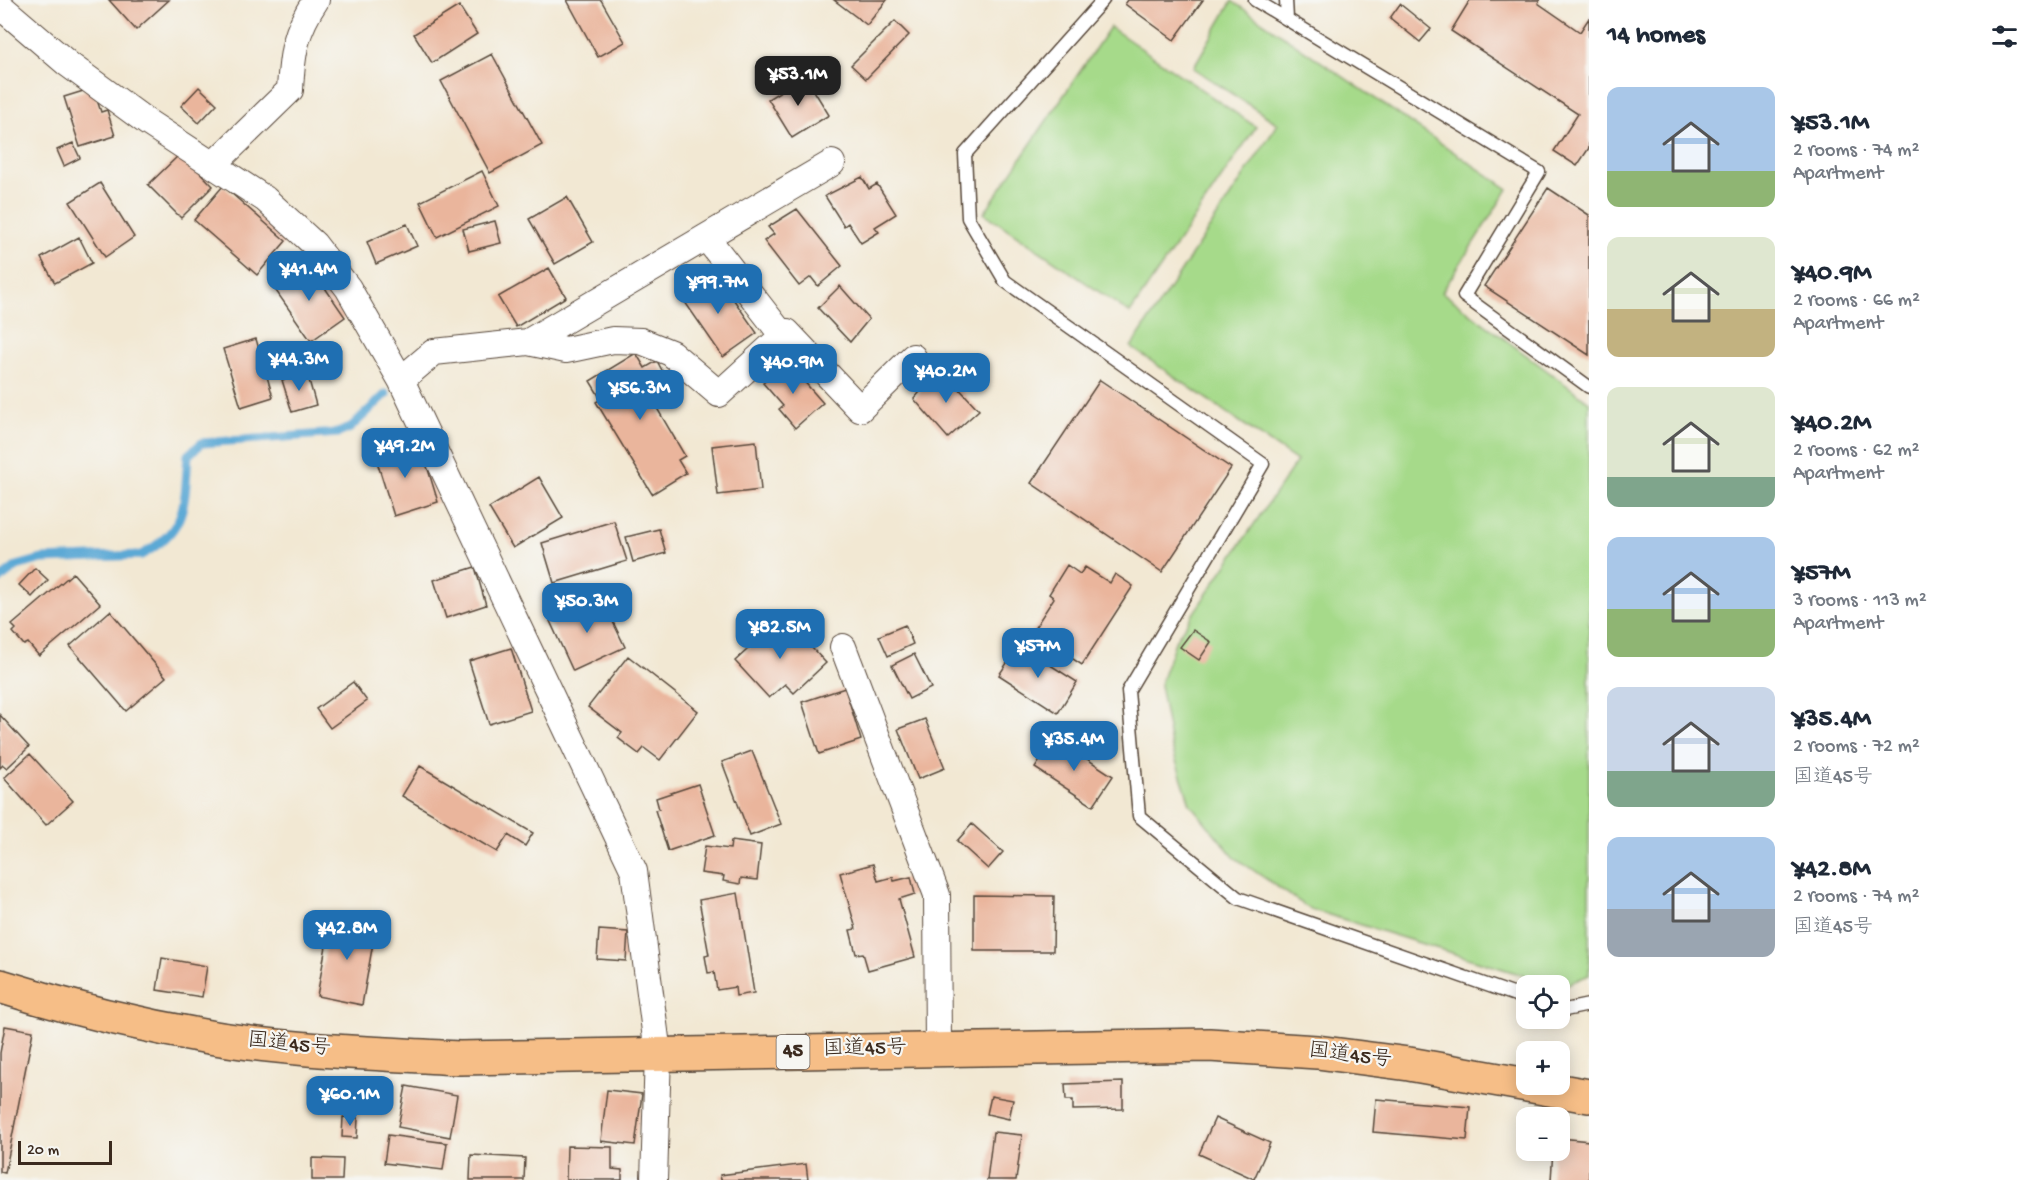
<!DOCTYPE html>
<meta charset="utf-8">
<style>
:root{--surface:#fff;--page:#f6f6f7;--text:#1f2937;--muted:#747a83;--accent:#1f6fb2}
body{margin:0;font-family:"Gochi Hand","Klee One",sans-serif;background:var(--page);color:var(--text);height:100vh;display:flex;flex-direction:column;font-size:22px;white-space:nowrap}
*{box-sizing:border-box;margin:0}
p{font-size:20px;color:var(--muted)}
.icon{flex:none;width:33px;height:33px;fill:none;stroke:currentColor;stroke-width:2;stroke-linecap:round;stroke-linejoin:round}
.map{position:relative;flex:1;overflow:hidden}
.side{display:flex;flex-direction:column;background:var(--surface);width:450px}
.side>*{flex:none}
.tools{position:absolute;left:1516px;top:975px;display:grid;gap:12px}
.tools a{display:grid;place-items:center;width:54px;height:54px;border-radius:12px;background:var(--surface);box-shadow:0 3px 15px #0003;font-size:30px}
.scale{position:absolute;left:18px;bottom:15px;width:94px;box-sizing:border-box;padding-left:6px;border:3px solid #3b2a1e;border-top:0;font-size:16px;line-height:21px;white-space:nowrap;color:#3b2a1e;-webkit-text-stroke:4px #f6f6f2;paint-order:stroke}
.price{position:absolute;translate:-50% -51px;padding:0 14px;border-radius:12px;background:var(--accent);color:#fff;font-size:20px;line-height:39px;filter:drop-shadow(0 2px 3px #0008)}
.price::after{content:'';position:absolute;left:50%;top:36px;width:18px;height:14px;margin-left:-9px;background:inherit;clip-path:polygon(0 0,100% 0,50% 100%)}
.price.active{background:#222;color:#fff}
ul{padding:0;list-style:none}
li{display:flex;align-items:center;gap:18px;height:150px;padding:0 18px}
li span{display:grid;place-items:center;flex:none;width:168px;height:120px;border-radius:12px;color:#555}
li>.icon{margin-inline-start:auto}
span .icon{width:72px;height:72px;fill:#fffc;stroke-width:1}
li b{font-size:26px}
h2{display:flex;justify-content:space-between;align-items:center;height:72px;padding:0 18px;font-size:26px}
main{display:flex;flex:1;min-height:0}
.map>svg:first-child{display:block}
</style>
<main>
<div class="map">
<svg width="1589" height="1180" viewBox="0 0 1589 1180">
<rect width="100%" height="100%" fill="#f6f6f2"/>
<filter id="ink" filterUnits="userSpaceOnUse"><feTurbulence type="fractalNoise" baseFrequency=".0167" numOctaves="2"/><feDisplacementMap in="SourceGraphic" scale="12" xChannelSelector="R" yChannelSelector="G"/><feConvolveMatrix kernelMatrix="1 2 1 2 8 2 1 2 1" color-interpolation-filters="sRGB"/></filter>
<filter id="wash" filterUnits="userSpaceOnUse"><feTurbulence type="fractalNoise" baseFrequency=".008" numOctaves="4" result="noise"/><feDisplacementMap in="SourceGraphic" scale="24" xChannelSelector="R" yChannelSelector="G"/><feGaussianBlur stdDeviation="1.35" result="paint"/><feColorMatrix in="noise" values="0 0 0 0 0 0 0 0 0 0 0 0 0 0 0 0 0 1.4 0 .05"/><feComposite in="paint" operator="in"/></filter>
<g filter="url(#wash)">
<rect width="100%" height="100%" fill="#f2e8d3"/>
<!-- green -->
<path fill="#a6da8a" stroke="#708254" stroke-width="1.5" d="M1232 1 1508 189 1442 292 1589 402V975L1561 987 1310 909 1234 857 1190 804 1171 745 1160 685 1176 639 1297 461 1131 347 1278 124 1193 68Z
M1110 27 1256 127 1130 313 984 213Z"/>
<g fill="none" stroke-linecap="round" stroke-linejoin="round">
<!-- stream -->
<path stroke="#5ba9d5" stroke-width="9" d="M0 579 17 566 42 559 141 555C189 529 184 503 188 455L202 443 338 433 350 428 386 394"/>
</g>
<g id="blocks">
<!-- building -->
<path fill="#eab59c" d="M109 0H169L136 30Z
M567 0H601L625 42 598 57Z
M834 0H887L867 25Z
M1128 0H1203L1174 40 1125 4Z
M1470 0H1540L1538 3 1580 32 1589 18V148L1577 166 1554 151 1578 114 1451 31Z
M1400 4 1431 29 1420 42 1390 18Z
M459 6 477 34 432 63 414 34Z
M895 21 909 35 866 79 851 65Z
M492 54 542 145 490 173 441 81Z
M805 76 829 115 792 138 768 99Z
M199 87 217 104 199 123 181 106Z
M93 88 101 112 107 110 115 136 80 147 64 97Z
M73 143 80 158 64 166 57 150Z
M181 153 213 186 181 218 148 185Z
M482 171 499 206 437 237 420 202Z
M862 177 869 189 877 184 896 214 875 227 879 232 861 243 848 223 844 226 825 196Z
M100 183 134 237 105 257 70 202Z
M223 186 286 241 257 275 194 220Z
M1548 188 1589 215V355L1484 286Z
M567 197 593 242 555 264 529 219Z
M797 209 842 266 818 286 811 277 799 286 764 241 774 234 768 227Z
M495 221 501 243 469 251 463 229Z
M407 224 417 246 376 264 367 242Z
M79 237 92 263 55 283 41 258Z
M308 263 345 317 311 341 274 288Z
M549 268 566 297 516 327 498 297Z
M698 278 707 290 720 280 757 333 723 357 678 292Z
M840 286 869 319 850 342 818 308Z
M256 339 273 397 241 407 223 349Z
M636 353 645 368 657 361 664 374 644 386 685 456 678 460 686 473 652 494 596 402 601 399 590 381Z
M787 362 823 403 795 428 779 409 783 406 763 383Z
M940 368 979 410 948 438 914 399Z
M307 373 316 405 292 412 282 380Z
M1100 380 1231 468 1162 572 1031 483Z
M756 441 761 490 718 495 712 446Z
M404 442 409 457 423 453 438 502 394 516 374 452Z
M539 477 563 518 513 548 489 508Z
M614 521 627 561 554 583 542 543Z
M659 529 666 553 633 562 626 537Z
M1067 565 1080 574 1085 567 1110 583 1115 574 1133 586 1082 665 1032 632 1054 598 1049 594Z
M475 567 486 605 446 618 434 580Z
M35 568 48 580 32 597 19 585Z
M73 573 100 604 39 656 28 643 24 645 13 632 16 629 12 625Z
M601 597 625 647 573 671 550 621Z
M110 611 166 677 126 711 70 646Z
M783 617 826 663 794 693 785 684 769 698 735 661Z
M905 625 913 644 888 656 879 636Z
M1193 630 1211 642 1199 660 1180 647Z
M1019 645 1077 682 1058 713 999 675Z
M511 648 531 711 489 724 469 661Z
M914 654 931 688 909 699 892 665Z
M628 656 698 711 660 760 644 748 639 754 618 738 622 733 588 707Z
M353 682 367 701 330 728 316 709Z
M845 688 861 740 819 754 802 702Z
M0 715 29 747 7 768 3 765 0 768Z
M925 719 945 768 918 779 898 729Z
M1055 738 1113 776 1093 806 1035 768Z
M752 751 781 824 750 836 722 762Z
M30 754 73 801 46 825 4 778Z
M420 766 533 833 525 846 508 835 497 852 402 796Z
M698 784 715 835 668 851 655 810 659 809 656 798Z
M972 824 1003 852 988 869 957 841Z
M731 841 761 845 757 880 741 878 740 884 723 881 724 876 701 873 705 846 730 849Z
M873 864 878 881 893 877 894 881 911 877 915 894 899 899 915 957 868 970 863 953 856 954 850 930 856 929 840 873Z
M738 893 754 993 736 996 735 987 717 990 714 972 708 973 705 956 709 955 699 900Z
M974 895 1054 896 1053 951H974Z
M331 918 376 926 362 1005 317 996Z
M599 930 628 932 626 961 597 959Z
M162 958 207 966 202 997 157 990Z
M5 1026 33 1031 5 1173 0 1172V1053Z
M1123 1082V1109L1073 1110V1100H1066L1065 1084Z
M406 1086 457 1095 450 1137 398 1127Z
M607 1090 642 1094 635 1145 601 1141Z
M991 1096 1013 1100 1009 1119 987 1114Z
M1376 1099 1470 1107 1467 1140 1373 1132Z
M343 1117 358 1118 357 1138 342 1137Z
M1215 1118 1270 1143 1254 1179 1199 1154Z
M993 1132 1022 1135 1016 1180H987Z
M388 1135 447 1143 443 1170 384 1163Z
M1560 1138 1589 1141V1180H1551L1553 1150H1560Z
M567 1146 612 1147V1169L622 1170V1180H566Z
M471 1155 525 1158 524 1180H470Z
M312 1158 343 1159 342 1180H312Z
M806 1164 808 1180H721L720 1175Z"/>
</g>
</g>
<g filter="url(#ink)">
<use href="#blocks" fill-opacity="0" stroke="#564639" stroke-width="1.5"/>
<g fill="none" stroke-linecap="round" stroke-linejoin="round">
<!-- lane casing -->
<g stroke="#564639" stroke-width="15">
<path id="lane" d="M1103 0 965 154 968 218 1005 281 1263 464 1128 691 1139 816 1238 898 1527 999
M1255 0 1539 172 1464 296 1589 387
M1286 0 1287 19
M1560 1011 1589 1005"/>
</g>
<!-- street casing -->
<g stroke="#564639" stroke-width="28">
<path id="street" d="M0 6 68 64 147 122 265 199 314 244 348 288 401 380 634 871 658 1054 654 1180
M213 165 290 90C292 53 295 31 316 0
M706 237 783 336
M528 342 566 350 613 340 641 341 671 353 719 394 787 332 860 409 913 357
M401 380 434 352 528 342 832 163
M843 647 937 895 938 1049"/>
</g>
<!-- highway casing -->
<g stroke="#564639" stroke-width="36">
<path id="highway" d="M0 986C69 1008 138 1025 209 1037 291 1051 376 1053 459 1058L1209 1045 1317 1052 1409 1064 1589 1096"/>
</g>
<!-- lane -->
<use href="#lane" stroke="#fff" stroke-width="12"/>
<!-- street -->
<use href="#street" stroke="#fff" stroke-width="26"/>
<!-- highway -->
<use href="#highway" stroke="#f6be87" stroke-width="33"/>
</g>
</g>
<g text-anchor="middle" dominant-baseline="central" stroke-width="4.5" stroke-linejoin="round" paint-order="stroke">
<!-- shield labels -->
<rect fill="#f6f6f2" stroke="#73675e" stroke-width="1.5" x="776.5" y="1035" width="33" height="34" rx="4.5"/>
<g font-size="20" font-weight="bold" fill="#3b2a1e">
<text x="793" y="1052">45</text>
</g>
<!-- street labels -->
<g font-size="21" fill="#3b2a1e" stroke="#f6f6f2">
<text transform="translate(289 1046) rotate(6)">国道45号</text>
<text transform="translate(865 1050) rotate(-1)">国道45号</text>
<text transform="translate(1350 1057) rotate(7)">国道45号</text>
</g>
</g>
</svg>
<div class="tools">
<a><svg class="icon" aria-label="locate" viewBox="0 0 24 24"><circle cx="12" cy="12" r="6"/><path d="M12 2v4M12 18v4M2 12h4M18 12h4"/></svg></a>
<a>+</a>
<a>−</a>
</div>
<div class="scale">20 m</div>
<b class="price active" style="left:798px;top:107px">¥53.1M</b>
<b class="price" style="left:309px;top:302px">¥41.4M</b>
<b class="price" style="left:718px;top:315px">¥99.7M</b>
<b class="price" style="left:299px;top:392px">¥44.3M</b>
<b class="price" style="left:793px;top:395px">¥40.9M</b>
<b class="price" style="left:946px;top:404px">¥40.2M</b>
<b class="price" style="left:640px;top:421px">¥56.3M</b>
<b class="price" style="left:405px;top:479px">¥49.2M</b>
<b class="price" style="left:587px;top:634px">¥50.3M</b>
<b class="price" style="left:780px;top:660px">¥82.5M</b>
<b class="price" style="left:1038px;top:679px">¥57M</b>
<b class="price" style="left:1074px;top:772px">¥35.4M</b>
<b class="price" style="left:347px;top:961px">¥42.8M</b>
<b class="price" style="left:350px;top:1127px">¥60.1M</b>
</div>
<section class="side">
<h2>14 homes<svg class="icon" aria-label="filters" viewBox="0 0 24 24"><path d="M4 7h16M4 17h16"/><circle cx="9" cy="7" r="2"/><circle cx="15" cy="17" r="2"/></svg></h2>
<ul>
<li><span style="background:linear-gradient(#a9c7e8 70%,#8fb573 0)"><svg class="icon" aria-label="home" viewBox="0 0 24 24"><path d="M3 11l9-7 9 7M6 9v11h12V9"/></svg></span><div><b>¥53.1M</b><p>2 rooms · 74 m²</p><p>Apartment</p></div></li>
<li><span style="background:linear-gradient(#dfe7d0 60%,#c2b280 0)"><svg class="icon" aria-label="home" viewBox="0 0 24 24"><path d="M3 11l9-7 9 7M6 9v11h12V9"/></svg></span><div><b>¥40.9M</b><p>2 rooms · 66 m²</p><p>Apartment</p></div></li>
<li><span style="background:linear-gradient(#dfe7d0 75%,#7fa58c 0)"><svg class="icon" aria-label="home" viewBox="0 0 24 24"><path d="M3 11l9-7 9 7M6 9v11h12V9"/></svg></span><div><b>¥40.2M</b><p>2 rooms · 62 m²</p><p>Apartment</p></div></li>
<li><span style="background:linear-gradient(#a9c7e8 60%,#8fb573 0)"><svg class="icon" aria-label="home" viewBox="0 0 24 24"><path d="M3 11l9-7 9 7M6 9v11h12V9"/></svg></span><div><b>¥57M</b><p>3 rooms · 113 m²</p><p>Apartment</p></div></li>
<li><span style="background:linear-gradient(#c9d6e8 70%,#7fa58c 0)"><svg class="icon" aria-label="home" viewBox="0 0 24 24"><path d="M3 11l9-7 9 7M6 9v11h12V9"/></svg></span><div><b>¥35.4M</b><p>2 rooms · 72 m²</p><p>国道45号</p></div></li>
<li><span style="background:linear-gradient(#a9c7e8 60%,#9aa5b1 0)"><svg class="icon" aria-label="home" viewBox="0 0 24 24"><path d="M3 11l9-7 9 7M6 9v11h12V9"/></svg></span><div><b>¥42.8M</b><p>2 rooms · 74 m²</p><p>国道45号</p></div></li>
</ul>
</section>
</main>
